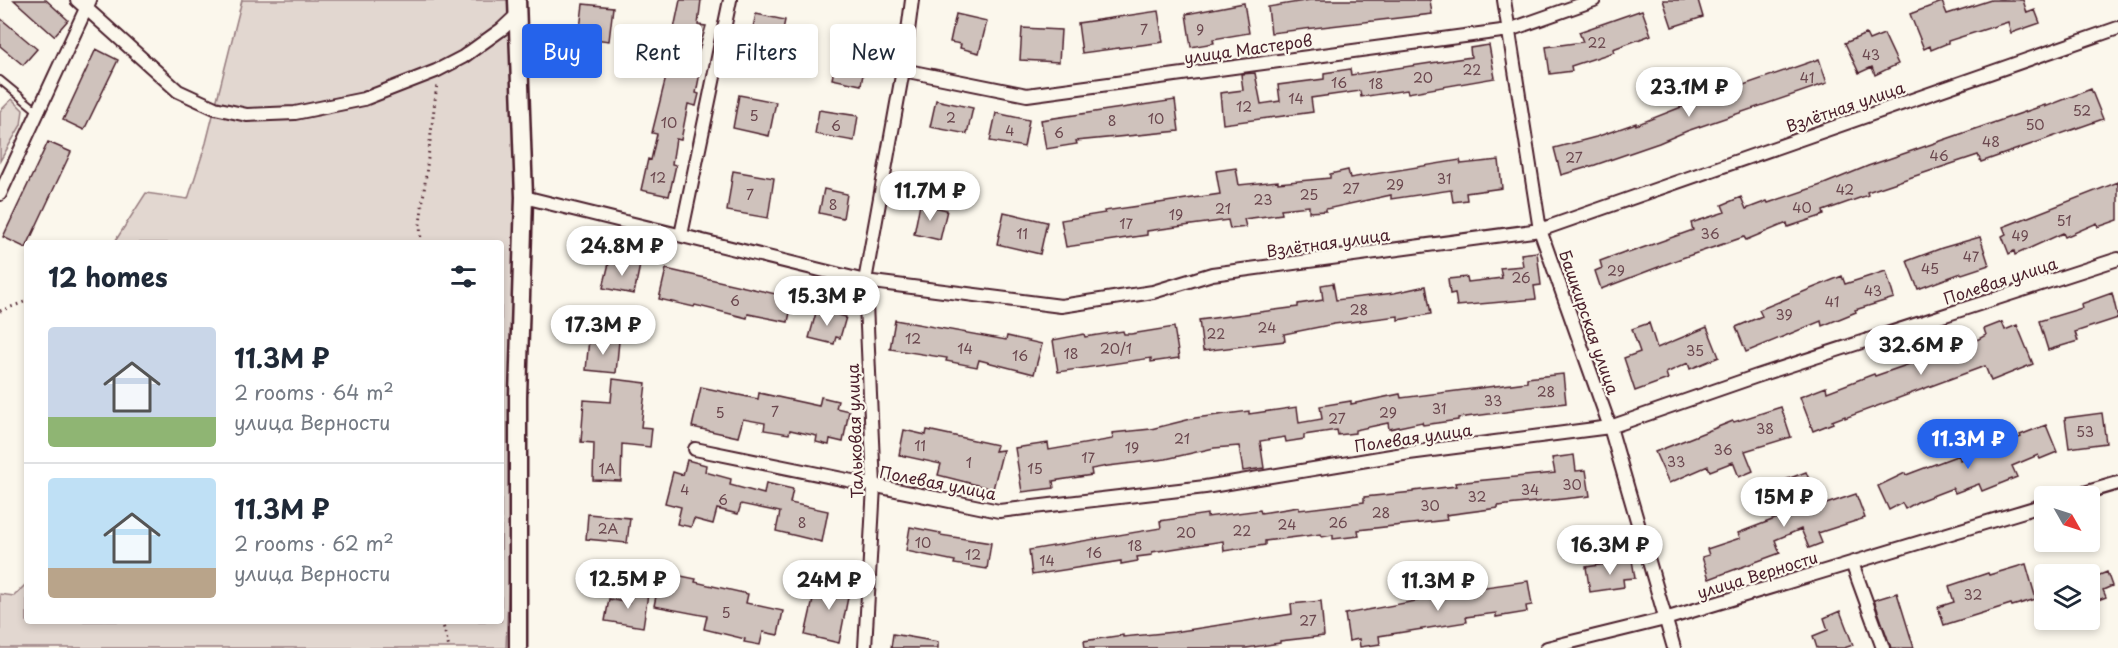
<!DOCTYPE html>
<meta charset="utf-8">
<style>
:root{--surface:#fff;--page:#f2f2f3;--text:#1f2937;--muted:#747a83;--line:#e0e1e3;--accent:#2563eb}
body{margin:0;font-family:"Playpen Sans",sans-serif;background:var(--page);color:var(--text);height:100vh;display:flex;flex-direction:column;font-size:22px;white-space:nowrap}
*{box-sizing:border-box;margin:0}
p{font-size:20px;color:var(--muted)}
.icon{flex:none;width:33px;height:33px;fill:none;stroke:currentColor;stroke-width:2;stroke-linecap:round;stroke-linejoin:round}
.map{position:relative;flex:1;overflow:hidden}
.details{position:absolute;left:24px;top:240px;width:480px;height:384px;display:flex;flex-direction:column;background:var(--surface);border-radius:6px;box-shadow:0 3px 9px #0003}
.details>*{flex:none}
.hud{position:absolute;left:522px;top:24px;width:570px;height:54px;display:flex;gap:12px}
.needle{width:39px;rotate:129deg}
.controls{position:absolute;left:2034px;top:486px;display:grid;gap:12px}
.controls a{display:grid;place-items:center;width:66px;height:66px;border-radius:6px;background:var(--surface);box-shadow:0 3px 9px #0003;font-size:30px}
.price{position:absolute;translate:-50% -51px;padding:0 14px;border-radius:21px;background:#fff;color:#222;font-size:20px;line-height:39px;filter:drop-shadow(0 2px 3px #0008)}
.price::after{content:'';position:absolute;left:50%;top:36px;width:18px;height:14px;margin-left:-9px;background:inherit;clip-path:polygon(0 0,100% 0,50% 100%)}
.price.on{background:var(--accent);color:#fff}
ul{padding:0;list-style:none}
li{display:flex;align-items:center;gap:18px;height:150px;padding:0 24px}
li+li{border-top:2px solid var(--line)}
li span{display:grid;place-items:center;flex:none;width:168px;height:120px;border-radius:6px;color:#555}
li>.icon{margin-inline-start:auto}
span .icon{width:72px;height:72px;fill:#fffc;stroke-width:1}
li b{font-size:26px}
h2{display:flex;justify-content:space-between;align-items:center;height:72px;padding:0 24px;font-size:26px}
.tag{padding:0 21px;border-radius:6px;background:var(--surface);box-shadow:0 3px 9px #0003;font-size:21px;line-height:54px}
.tag.on{background:var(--accent);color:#fff}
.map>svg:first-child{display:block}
</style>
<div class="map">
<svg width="2118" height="648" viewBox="0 0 2118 648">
<rect width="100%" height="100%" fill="#fbf7ec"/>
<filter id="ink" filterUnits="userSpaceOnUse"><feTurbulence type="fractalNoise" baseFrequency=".0167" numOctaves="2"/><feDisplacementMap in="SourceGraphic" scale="12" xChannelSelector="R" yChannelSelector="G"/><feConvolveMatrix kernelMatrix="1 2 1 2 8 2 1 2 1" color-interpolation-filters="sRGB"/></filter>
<g filter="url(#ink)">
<!-- green -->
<path fill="#e2d7d0" stroke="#967b7e" stroke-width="1.5" d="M242 0H510L524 197 506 648H0V594L14 596 27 583V621H501V243H114L146 193 188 199 206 143Z
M12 99 23 110 21 125 0 161V111Z"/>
<!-- building -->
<path fill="#cfc2bc" stroke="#4a1f2b" stroke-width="1.5" d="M14 0H46L68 20 54 36Z
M680 0H701L698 25 706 26 693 71 700 73 696 93 699 94 696 106 688 104 681 140 676 139 672 164 676 165 669 196 641 190 648 159 651 160 657 134 652 133 673 49 670 48Z
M1310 0H1430L1432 14 1271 33 1268 7Z
M1663 0H1698L1703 17 1672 27Z
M1991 0H2023L2027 13 2035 10 2040 23 2011 33 2008 22 1948 41V43L1931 50 1930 46 1924 49 1910 14 1942 2 1947 14Z
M1244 3 1249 33 1213 39 1214 43 1191 47 1186 14Z
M583 4 613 7 609 41 579 37Z
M1642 10 1651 35 1613 49 1614 52 1571 66 1572 71 1550 74 1546 47 1583 42 1579 32Z
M1158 11 1163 42 1082 53 1078 23Z
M756 14 785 20 778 55 748 49Z
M956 14 987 21 979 53 960 48 961 44 950 42Z
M0 18 37 49 23 65 0 46Z
M1022 28 1061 30 1059 62 1020 60Z
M1866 34 1869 40 1884 34 1898 64 1875 75 1872 67 1859 73 1845 43Z
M1489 45 1495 78 1408 93 1407 90 1361 97 1360 91 1311 98 1313 112 1223 124 1220 93 1243 90 1241 74 1255 73 1261 104 1280 101 1278 85 1324 79V73L1350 69 1351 75 1471 57 1470 48Z
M839 47 867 53 861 85 832 79Z
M96 49 118 60 84 130 63 120Z
M1819 59 1827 83 1687 131 1659 143 1595 165 1561 175 1554 148 1596 137 1636 123V125L1694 102Z
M2091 89 2103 119 1981 162 1978 155 1867 192 1868 195 1823 211 1824 215 1788 227 1787 223 1746 240 1744 237 1682 258 1601 289 1595 271 1602 268 1600 261 1627 251 1628 253 1693 230 1691 223 1725 212 1722 205 1741 197 1746 209 1767 201 1768 203 1824 184 1868 166 2045 105V107Z
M739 95 776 102 769 136 733 128Z
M936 100 973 108 967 134 930 127Z
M1175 100 1179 131 1076 141 1077 144 1046 149 1041 120Z
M819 110 858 116 854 141 815 134Z
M996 113 1029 120 1024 147 990 141Z
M48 142 71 152 26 248 3 237Z
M1460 160 1461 164 1499 160 1502 188 1466 193 1467 200 1453 202 1451 190 1391 199V195L1326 209V211L1309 212V206L1281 209 1282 214 1244 219 1246 227 1230 229 1228 220 1147 231V235L1066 247 1061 220 1105 213 1104 211 1220 194 1216 171 1236 168 1239 185 1278 181V183L1330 178V174L1348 170 1350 178Z
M733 171 774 178 768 218 727 211Z
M2118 182V220L2098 227 2097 223 2065 237 2063 233 2015 255 2014 251 2009 254 2002 236 2006 234 2003 227Z
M824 189 847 194 843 218 819 213Z
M920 204 947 210 940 240 914 234Z
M1004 212 1047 222 1040 254 997 244Z
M1980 237 1989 265 1962 274 1961 273 1918 289 1907 261 1942 248Z
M1537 252 1541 285 1534 286 1536 299 1457 306 1455 293 1450 294 1448 279 1467 277 1468 282 1502 278 1500 268 1523 266 1521 254Z
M610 259 640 265 634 294 603 288Z
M666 269 793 298 788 322 748 314 747 318 695 305 694 307 659 299Z
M1886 271 1894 298 1855 310 1856 312 1822 326 1821 321 1746 352 1736 327 1762 316 1759 310 1842 276 1845 284Z
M1333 283 1336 300 1394 293 1426 286 1431 314 1398 320V316L1334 324 1284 334 1285 341 1203 351 1199 320 1298 307V304L1323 300 1321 285Z
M2112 293 2118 318 2075 332 2078 341 2048 350 2039 321 2082 308 2081 304Z
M817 309 846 317 840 338 836 337 834 344 809 338Z
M895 320 1006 340 1007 336 1042 344 1034 374 979 360 977 367 946 361 947 358 890 349Z
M2002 322 2005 330 2017 325 2033 364 1991 381 1985 366 1845 418V416L1832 421 1833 423 1813 431 1800 397 1826 387 1827 392 1874 374 1875 376 1975 341 1986 335 1984 329Z
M1649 323 1657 348 1707 327 1719 357 1690 369 1688 363 1666 373 1668 379 1635 391 1624 358 1640 352 1632 329Z
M1174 327 1179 358 1151 362V358L1058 372 1053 340 1084 334 1085 337 1123 331 1124 334H1131Z
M589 339 619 341 616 373 586 370Z
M1563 374 1566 403 1513 409 1514 411 1458 418V420L1423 425 1422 422 1389 429 1388 423 1355 430V433L1338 435 1337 430 1304 435V439L1286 442 1285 437 1260 441 1264 468 1243 471 1239 446 1214 448 1166 459 1108 466 1091 469 1092 475 1053 481 1054 488 1022 492 1015 448 1048 443 1049 450 1113 439 1112 433 1151 429 1195 418 1249 411V414L1297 407 1299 423 1322 419 1320 406 1351 401V404L1400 394 1401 398 1527 382V378Z
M613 379 646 383 641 427 652 428 650 447 622 444 621 481 593 480 594 443 581 442 584 400 611 402Z
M701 387 758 399 759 393 819 406 821 397 838 401 836 408 849 411 843 442 830 439 829 445 816 442 817 436 790 430 789 434 764 430 765 423 743 419 738 437 692 427Z
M1781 407 1791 437 1745 451 1753 471 1739 477 1733 462 1710 471 1708 466 1669 483 1655 452 1733 421 1734 422Z
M2102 413 2106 443 2069 448 2065 418Z
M2046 425 2057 452 2040 459 2038 455 2012 466 2017 477 1982 491 1979 484 1955 493 1953 488 1919 501 1905 509 1902 503 1889 510 1878 486 1905 473 1906 475 1959 455 1960 460 2021 437 2020 435Z
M904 430 926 435 927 430 997 445 995 451 1003 450 993 489 938 475 941 464 899 455Z
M1574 455 1576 471 1586 470 1590 496 1498 506V508L1446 515 1447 520 1358 530 1359 536 1333 539V535L1322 537 1321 534 1265 541V545L1224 551 1223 541 1152 552V555L1137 557 1138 561 1121 564V561L1032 575 1029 550 1161 528 1160 521 1207 514V517L1260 510 1261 513 1299 507V510L1364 502V497L1413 492V491L1456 486 1455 483 1555 473 1552 458Z
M687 460 706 465 705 472 731 479 730 485 764 494 766 483 793 489 790 503 828 511 822 542 776 531 780 512 741 504 738 514 717 509 713 524 694 519 691 527 677 524 681 507 665 503 673 472 683 475Z
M1806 472 1820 506 1856 494 1865 518 1818 533 1822 543 1809 548 1801 529 1775 540 1780 553 1709 579 1702 557 1709 555 1707 549 1740 538 1738 533 1788 514 1785 505 1793 502 1785 480Z
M588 514 630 518 627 543 586 539Z
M910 527 941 533 940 535 991 543 987 569 954 564 955 561 906 551Z
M1632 560 1635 578 1623 579 1624 587 1590 592 1586 567Z
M2026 564 2036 599 2012 606 2011 604 1944 625 1938 607 1954 602 1949 586 1988 573 1989 575Z
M661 572 696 579 695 582 748 594 746 603 783 611 778 635 763 632 760 645 744 642 745 639 704 629 707 616 654 606Z
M2107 572 2112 586 2103 590 2106 597 2090 603V579Z
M836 578 851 582 839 643 805 635 817 582 834 586Z
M1528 581 1532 605 1526 606 1527 612 1496 617V613L1466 617 1467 622 1379 636 1380 644 1360 647 1359 639 1349 641 1345 614 1443 596 1442 593Z
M631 592 648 594 643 627 605 621 609 599 629 603Z
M1897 593 1914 648H1891L1874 600Z
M1321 601 1324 636 1280 641V643L1246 648H1085L1084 641 1123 635V637L1174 632 1292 614 1291 604Z
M1840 611 1853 645 1844 648H1817L1813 636 1828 630 1824 618Z
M893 634 938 642V648H891Z"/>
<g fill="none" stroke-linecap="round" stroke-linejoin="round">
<!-- service casing -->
<g stroke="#4a1f2b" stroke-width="10">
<path id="service" d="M0 80 39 112"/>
</g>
<!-- minor casing -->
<g stroke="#4a1f2b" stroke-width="16">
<path id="minor" d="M77 0 178 91 215 108 247 115 295 113 364 99 436 71 463 57 502 29 518 14
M1504 0 1540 230 1610 427 1674 648
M903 70 1027 95 1509 30 1594 0
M0 194 90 0
M524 197 865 281 1061 306 1153 292 1212 274 1540 230 2118 28
M681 235 730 0
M695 449 999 511 1205 487 1409 453 1610 427 1757 376 2118 259
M2074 496 2118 483
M1852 563 1883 648
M865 648 874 486 865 281 903 70 912 0
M1547 648 1665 619 2044 505"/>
</g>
<!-- secondary casing -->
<g stroke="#4a1f2b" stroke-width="21">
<path id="secondary" d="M517 0 524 197 518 397V648"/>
</g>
<!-- path -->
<path stroke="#4a1f2b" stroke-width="3" stroke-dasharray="1.5 4.5" stroke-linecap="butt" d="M421 243 420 224 437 84
M0 311 27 301
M442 621 449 648"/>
<!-- service -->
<use href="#service" stroke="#fbf7ec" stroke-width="6"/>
<!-- minor -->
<use href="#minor" stroke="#fbf7ec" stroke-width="12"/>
<!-- secondary -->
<use href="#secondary" stroke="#fbf7ec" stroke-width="16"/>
</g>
</g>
<g text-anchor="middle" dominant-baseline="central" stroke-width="4.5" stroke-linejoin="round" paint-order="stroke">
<!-- number labels -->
<g font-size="14" fill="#6b484f">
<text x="1144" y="29">7</text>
<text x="1200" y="29">9</text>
<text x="1597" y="42">22</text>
<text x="1871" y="54">43</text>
<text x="1472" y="69">22</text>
<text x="1423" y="77">20</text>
<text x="1807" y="77">41</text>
<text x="1339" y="82">16</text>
<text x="1376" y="83">18</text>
<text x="1296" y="98">14</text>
<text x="1244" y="106">12</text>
<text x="2082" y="110">52</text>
<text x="754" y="115">5</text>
<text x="951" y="117">2</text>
<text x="1156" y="118">10</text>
<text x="1112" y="120">8</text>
<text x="669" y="122">10</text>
<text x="2035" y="124">50</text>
<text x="836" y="125">6</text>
<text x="1010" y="130">4</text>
<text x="1059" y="132">6</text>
<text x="1991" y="141">48</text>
<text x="1939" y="155">46</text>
<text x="1574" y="157">27</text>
<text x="658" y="177">12</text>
<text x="1444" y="178">31</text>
<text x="1395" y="184">29</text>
<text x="1351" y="188">27</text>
<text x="1845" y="189">42</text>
<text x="750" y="194">7</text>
<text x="1309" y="194">25</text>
<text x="1263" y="199">23</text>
<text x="833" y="204">8</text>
<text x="1802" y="207">40</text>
<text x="1223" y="208">21</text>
<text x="1176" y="214">19</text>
<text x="2064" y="220">51</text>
<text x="1126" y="223">17</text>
<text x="1022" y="233">11</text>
<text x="1710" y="233">36</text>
<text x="2020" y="235">49</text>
<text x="1971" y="256">47</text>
<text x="1930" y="268">45</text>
<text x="1616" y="270">29</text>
<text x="1521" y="277">26</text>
<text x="1873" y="290">43</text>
<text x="735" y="300">6</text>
<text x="1832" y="301">41</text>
<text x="1359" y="309">28</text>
<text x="1784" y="314">39</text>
<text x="1267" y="327">24</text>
<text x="1216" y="333">22</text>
<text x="913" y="338">12</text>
<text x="965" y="348">14</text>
<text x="1116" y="348">20/1</text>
<text x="1695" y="350">35</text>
<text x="1071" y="353">18</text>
<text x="1020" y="355">16</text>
<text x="1546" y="391">28</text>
<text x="1493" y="400">33</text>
<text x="1439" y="408">31</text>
<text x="775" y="411">7</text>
<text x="720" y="412">5</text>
<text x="1388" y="412">29</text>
<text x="1337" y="418">27</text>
<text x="1765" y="428">38</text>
<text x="2085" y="431">53</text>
<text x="1182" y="438">21</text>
<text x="920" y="445">11</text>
<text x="1132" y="447">19</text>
<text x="1723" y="449">36</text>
<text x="1088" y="457">17</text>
<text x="1676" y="461">33</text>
<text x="969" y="462">1</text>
<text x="607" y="468">1А</text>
<text x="1035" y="468">15</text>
<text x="1572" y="484">30</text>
<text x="685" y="489">4</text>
<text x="1530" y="489">34</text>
<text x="1477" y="496">32</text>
<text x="723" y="499">6</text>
<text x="1430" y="505">30</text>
<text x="1381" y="512">28</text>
<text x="802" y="522">8</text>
<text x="1338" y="522">26</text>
<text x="1287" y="524">24</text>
<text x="608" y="528">2А</text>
<text x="1242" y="530">22</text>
<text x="1186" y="532">20</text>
<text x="923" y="542">10</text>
<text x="1135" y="545">18</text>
<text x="1094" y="552">16</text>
<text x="973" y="554">12</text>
<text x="1047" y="560">14</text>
<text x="1973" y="594">32</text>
<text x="726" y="612">5</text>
<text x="1308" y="620">27</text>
</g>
<!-- street labels -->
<g font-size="16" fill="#4a1f2b" stroke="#fbf7ec">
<text transform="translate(1248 48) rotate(-8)">улица Мастеров</text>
<text transform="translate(1845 106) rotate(-19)">Взлётная улица</text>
<text transform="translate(1328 242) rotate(-8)">Взлётная улица</text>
<text transform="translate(2000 280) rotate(-18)">Полевая улица</text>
<text transform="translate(1590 322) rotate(71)">Башкирская улица</text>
<text transform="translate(854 431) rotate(-92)">Тальковая улица</text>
<text transform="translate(1413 437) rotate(-8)">Полевая улица</text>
<text transform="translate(938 482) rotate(11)">Полевая улица</text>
<text transform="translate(1757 574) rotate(-17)">улица Верности</text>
</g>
</g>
</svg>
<div class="controls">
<a><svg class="needle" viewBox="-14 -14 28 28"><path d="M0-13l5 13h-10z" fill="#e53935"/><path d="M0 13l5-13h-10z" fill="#747a83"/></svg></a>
<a><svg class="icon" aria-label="layers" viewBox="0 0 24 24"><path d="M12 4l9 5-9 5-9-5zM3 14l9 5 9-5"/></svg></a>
</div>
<b class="price" style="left:1689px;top:118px">23.1M ₽</b>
<b class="price" style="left:930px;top:222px">11.7M ₽</b>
<b class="price" style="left:622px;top:277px">24.8M ₽</b>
<b class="price" style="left:827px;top:327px">15.3M ₽</b>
<b class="price" style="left:603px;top:356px">17.3M ₽</b>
<b class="price" style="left:1921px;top:376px">32.6M ₽</b>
<b class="price on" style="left:1968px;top:470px">11.3M ₽</b>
<b class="price" style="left:1784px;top:528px">15M ₽</b>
<b class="price" style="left:1610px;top:576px">16.3M ₽</b>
<b class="price" style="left:628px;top:610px">12.5M ₽</b>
<b class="price" style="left:829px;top:611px">24M ₽</b>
<b class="price" style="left:1438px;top:612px">11.3M ₽</b>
<div class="hud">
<a class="tag on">Buy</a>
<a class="tag">Rent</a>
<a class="tag">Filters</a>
<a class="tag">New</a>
</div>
<section class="details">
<h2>12 homes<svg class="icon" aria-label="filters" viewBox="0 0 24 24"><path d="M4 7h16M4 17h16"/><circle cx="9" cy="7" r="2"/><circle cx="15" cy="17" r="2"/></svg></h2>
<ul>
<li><span style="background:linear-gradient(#c9d6e8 75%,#8fb573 0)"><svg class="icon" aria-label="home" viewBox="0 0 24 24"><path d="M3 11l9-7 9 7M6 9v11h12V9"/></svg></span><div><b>11.3M ₽</b><p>2 rooms · 64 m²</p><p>улица Верности</p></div></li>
<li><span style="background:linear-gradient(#bfe0f5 75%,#b9a48a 0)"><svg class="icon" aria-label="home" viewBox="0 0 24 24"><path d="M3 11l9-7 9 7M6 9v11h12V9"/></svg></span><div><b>11.3M ₽</b><p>2 rooms · 62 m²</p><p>улица Верности</p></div></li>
</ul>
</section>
</div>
